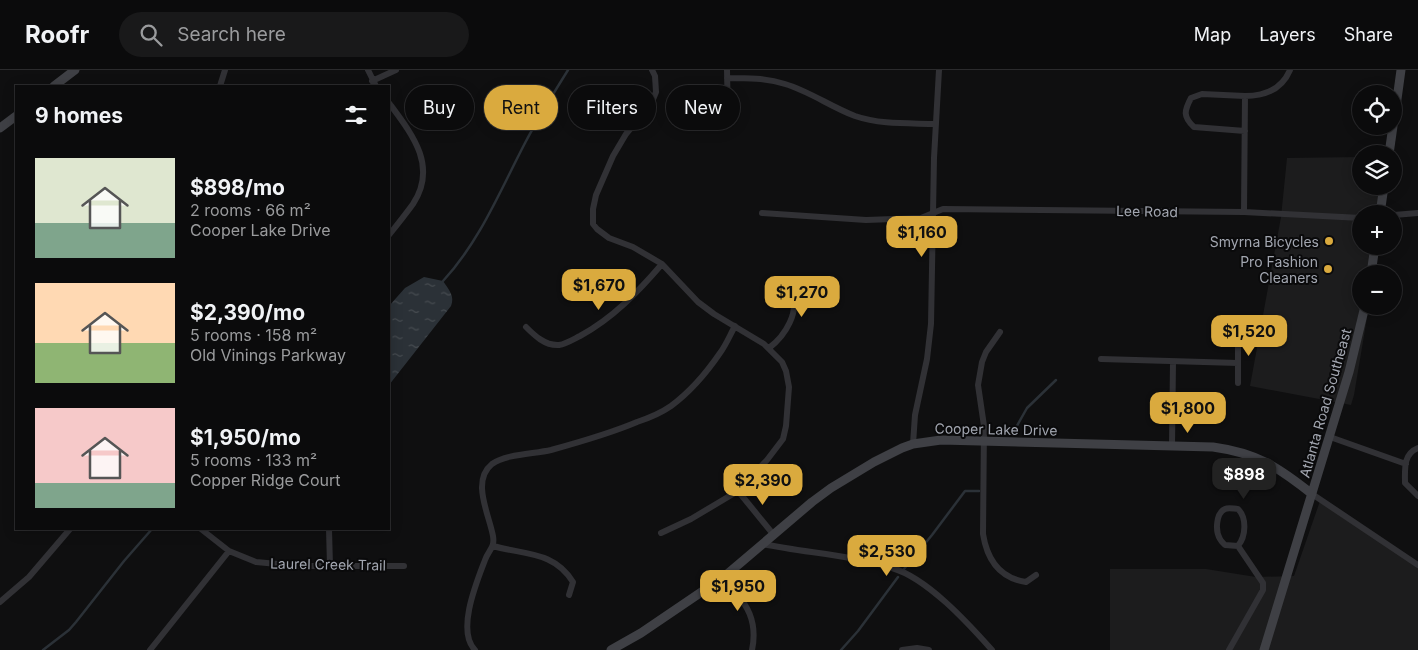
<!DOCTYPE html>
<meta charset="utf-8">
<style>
:root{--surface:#0b0b0c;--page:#19191a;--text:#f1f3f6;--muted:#9a9b9d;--line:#2b2b2d;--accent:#daaa3e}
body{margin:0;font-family:Inter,sans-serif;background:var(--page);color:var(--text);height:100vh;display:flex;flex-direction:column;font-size:19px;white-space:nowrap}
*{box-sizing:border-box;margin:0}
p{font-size:16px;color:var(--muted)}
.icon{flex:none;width:28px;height:28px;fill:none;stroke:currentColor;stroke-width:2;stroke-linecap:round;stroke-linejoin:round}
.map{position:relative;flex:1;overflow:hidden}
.side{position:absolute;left:15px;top:15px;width:375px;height:445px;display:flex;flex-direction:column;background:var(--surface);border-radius:0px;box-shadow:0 2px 12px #0003,0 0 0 1px var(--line)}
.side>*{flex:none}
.hud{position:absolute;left:405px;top:15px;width:475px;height:45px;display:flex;gap:10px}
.controls{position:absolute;left:1352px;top:15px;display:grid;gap:10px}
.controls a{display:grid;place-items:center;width:50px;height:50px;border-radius:50%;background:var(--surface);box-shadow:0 2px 12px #0003,0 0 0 1px var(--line);font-size:25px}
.price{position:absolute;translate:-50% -42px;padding:0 11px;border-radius:10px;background:var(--accent);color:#111;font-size:16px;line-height:32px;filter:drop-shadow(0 1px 2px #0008)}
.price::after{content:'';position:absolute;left:50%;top:30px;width:15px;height:11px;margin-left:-8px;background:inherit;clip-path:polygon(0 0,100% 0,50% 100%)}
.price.on{background:#222;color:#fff}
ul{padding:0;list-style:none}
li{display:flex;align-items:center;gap:15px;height:125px;padding:0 20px}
li span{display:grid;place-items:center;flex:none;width:140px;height:100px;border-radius:0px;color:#555}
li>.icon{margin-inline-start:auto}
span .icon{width:60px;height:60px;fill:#fffc;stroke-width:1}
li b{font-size:21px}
h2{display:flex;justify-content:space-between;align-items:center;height:60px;padding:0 20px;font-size:21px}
.chip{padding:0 18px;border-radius:22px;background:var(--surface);box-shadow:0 2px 12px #0003,0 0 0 1px var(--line);font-size:18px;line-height:45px}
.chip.on{background:var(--accent);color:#111}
header{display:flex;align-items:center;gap:30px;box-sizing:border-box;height:70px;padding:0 25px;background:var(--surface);border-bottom:1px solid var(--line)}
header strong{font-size:24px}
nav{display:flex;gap:28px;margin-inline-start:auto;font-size:18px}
.search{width:350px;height:45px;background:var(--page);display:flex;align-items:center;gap:12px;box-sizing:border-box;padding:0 18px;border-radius:28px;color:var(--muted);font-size:19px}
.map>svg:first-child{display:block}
</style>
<header>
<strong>Roofr</strong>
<div class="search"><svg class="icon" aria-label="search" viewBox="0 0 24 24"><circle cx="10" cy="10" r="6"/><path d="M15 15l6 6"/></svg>Search here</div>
<nav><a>Map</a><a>Layers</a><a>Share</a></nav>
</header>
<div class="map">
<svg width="1418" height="580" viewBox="0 0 1418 580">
<defs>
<pattern id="water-ripples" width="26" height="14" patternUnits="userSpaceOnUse" patternTransform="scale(1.25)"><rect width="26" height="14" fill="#2b3137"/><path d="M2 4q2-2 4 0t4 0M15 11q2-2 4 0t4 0" fill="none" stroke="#474c51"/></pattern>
</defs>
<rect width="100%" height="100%" fill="#0f0f10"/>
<!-- built -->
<path fill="#1c1c1d" d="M1361 87V116H1381L1378 144H1361V176H1375L1372 204H1361V236H1369L1354 325 1351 335 1250 316 1281 147 1287 88Z
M1320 431 1418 493V580H1110V499H1206L1256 507 1294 506Z"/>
<!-- water -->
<path fill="url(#water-ripples)" d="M424 207 443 211C449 220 455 226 451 236L389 315V236L405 218Z"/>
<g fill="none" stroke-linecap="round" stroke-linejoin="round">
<!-- stream -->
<path stroke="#2b3137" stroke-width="2.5" d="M443 211C480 171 500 121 525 73 538 48 553 24 568 0
M1014 361 1027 338 1056 310
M904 499 932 465 965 421H979
M43 580 69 560 76 552 124 491 152 459
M841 580 858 561 898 507"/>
<!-- street -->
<path stroke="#313135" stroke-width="6" d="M368 0 376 16
M652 0 655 6 656 22 651 34 626 64 613 86 596 125 593 139V154L597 159 609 168 633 177 662 194 698 232 714 244 764 274 782 292 786 301 789 317 786 356 783 369 767 390 738 421 691 449 661 463
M727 0 728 53
M727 8C747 8 766 8 785 14 809 21 831 37 855 46 881 55 909 53 936 54
M372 11 396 0
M220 16 225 0
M389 33C412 64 438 96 413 134 405 145 397 155 389 165
M1245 61 1194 57C1183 47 1184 41 1191 28L1202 24 1245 26
M1244 142 1245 26C1266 26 1282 19 1290 0
M762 143 866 150 921 148 943 139 1244 142 1361 148
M1394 145 1418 143
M526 257C534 265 545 276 559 275 566 274 574 269 580 266 613 248 638 222 662 194
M1000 262 986 282 982 292 978 315 984 356 983 464C987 489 999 508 1026 512L1036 505
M769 278C785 266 801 241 791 221 789 217 785 214 783 211
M1101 289 1238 293
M1238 313V260
M1330 367 1406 394
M913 374 915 345 927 289 931 254 934 88 939 0
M1172 376 1173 292
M1418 378C1403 384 1405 399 1405 413L1418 426
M738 421 773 464
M1312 424 1418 495
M201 459 229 481 256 492 299 496H404
M329 459 330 496
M763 474C806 483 851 485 892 498 927 508 968 553 992 580
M493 476C525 485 554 481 573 512L569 525
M725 506C743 531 759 547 752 580
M0 532 29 507 70 459
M150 580 229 481
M475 580C456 561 477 511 485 490 489 479 495 478 493 466 489 444 471 411 492 394 506 384 534 384 551 380 580 372 609 364 637 352 649 348 661 343 671 336 690 322 707 302 720 283 726 275 730 265 735 256
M902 580 917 578 929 580
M1229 580 1263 520V513L1238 476C1246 466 1247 448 1238 439 1234 439 1229 437 1225 439 1216 443 1215 461 1220 469 1221 471 1223 473 1225 475L1238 476"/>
<!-- secondary -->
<path stroke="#3f4045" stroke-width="9" d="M54 16 75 0
M1394 51 1401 0
M0 58 16 46
M1389 84 1393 56
M1380 144 1384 116
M1371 204 1375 176
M611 580 641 563 725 506 812 432 831 418 874 392 902 378 913 374 941 370 1213 377C1257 383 1278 397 1312 424
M1264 580 1349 302 1365 236"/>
</g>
<!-- markers -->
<g fill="#daaa3e" stroke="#0a0a0b" stroke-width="2">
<circle cx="1329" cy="171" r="5"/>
<circle cx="1328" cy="199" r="5"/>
</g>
<g text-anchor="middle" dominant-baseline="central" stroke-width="4" stroke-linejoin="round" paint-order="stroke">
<!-- street labels -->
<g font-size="14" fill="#a2a6b0" stroke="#0a0a0b">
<text transform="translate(1147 141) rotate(1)">Lee Road</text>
<text transform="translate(1325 333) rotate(-74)">Atlanta Road Southeast</text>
<text transform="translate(996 359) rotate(1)">Cooper Lake Drive</text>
<text transform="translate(328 494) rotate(1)">Laurel Creek Trail</text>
</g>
<!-- poi labels -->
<g font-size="14" fill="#a2a6b0" stroke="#0a0a0b" text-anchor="end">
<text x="1319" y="171">Smyrna Bicycles</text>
<text x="1318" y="191">Pro Fashion<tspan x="1318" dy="16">Cleaners</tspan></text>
</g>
</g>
</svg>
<div class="controls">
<a><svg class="icon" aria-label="locate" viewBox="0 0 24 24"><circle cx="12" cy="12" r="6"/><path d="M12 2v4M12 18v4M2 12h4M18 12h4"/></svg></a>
<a><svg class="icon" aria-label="layers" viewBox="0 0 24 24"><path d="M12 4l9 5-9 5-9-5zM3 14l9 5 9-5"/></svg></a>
<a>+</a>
<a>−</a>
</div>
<b class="price" style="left:922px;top:188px">$1,160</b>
<b class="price" style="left:599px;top:241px">$1,670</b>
<b class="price" style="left:802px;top:248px">$1,270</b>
<b class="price" style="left:1249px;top:287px">$1,520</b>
<b class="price" style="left:1188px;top:364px">$1,800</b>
<b class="price on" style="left:1244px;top:430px">$898</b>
<b class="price" style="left:763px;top:436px">$2,390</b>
<b class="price" style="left:887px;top:507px">$2,530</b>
<b class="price" style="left:738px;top:542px">$1,950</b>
<div class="hud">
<a class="chip">Buy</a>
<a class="chip on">Rent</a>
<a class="chip">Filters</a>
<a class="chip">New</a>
</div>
<section class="side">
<h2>9 homes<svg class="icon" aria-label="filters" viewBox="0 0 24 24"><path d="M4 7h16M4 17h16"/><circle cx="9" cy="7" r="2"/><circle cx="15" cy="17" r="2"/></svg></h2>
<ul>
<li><span style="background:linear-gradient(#dfe7d0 65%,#7fa58c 0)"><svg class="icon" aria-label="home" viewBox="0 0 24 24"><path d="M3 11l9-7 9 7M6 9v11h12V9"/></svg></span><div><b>$898/mo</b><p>2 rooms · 66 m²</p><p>Cooper Lake Drive</p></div></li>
<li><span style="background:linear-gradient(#ffd9b3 60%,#8fb573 0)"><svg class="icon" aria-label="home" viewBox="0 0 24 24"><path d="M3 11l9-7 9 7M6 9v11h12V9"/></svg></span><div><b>$2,390/mo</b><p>5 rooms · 158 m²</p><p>Old Vinings Parkway</p></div></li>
<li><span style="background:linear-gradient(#f6c9c9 75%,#7fa58c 0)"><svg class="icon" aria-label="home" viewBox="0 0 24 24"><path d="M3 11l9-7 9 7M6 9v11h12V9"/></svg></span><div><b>$1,950/mo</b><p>5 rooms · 133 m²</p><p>Copper Ridge Court</p></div></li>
</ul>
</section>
</div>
